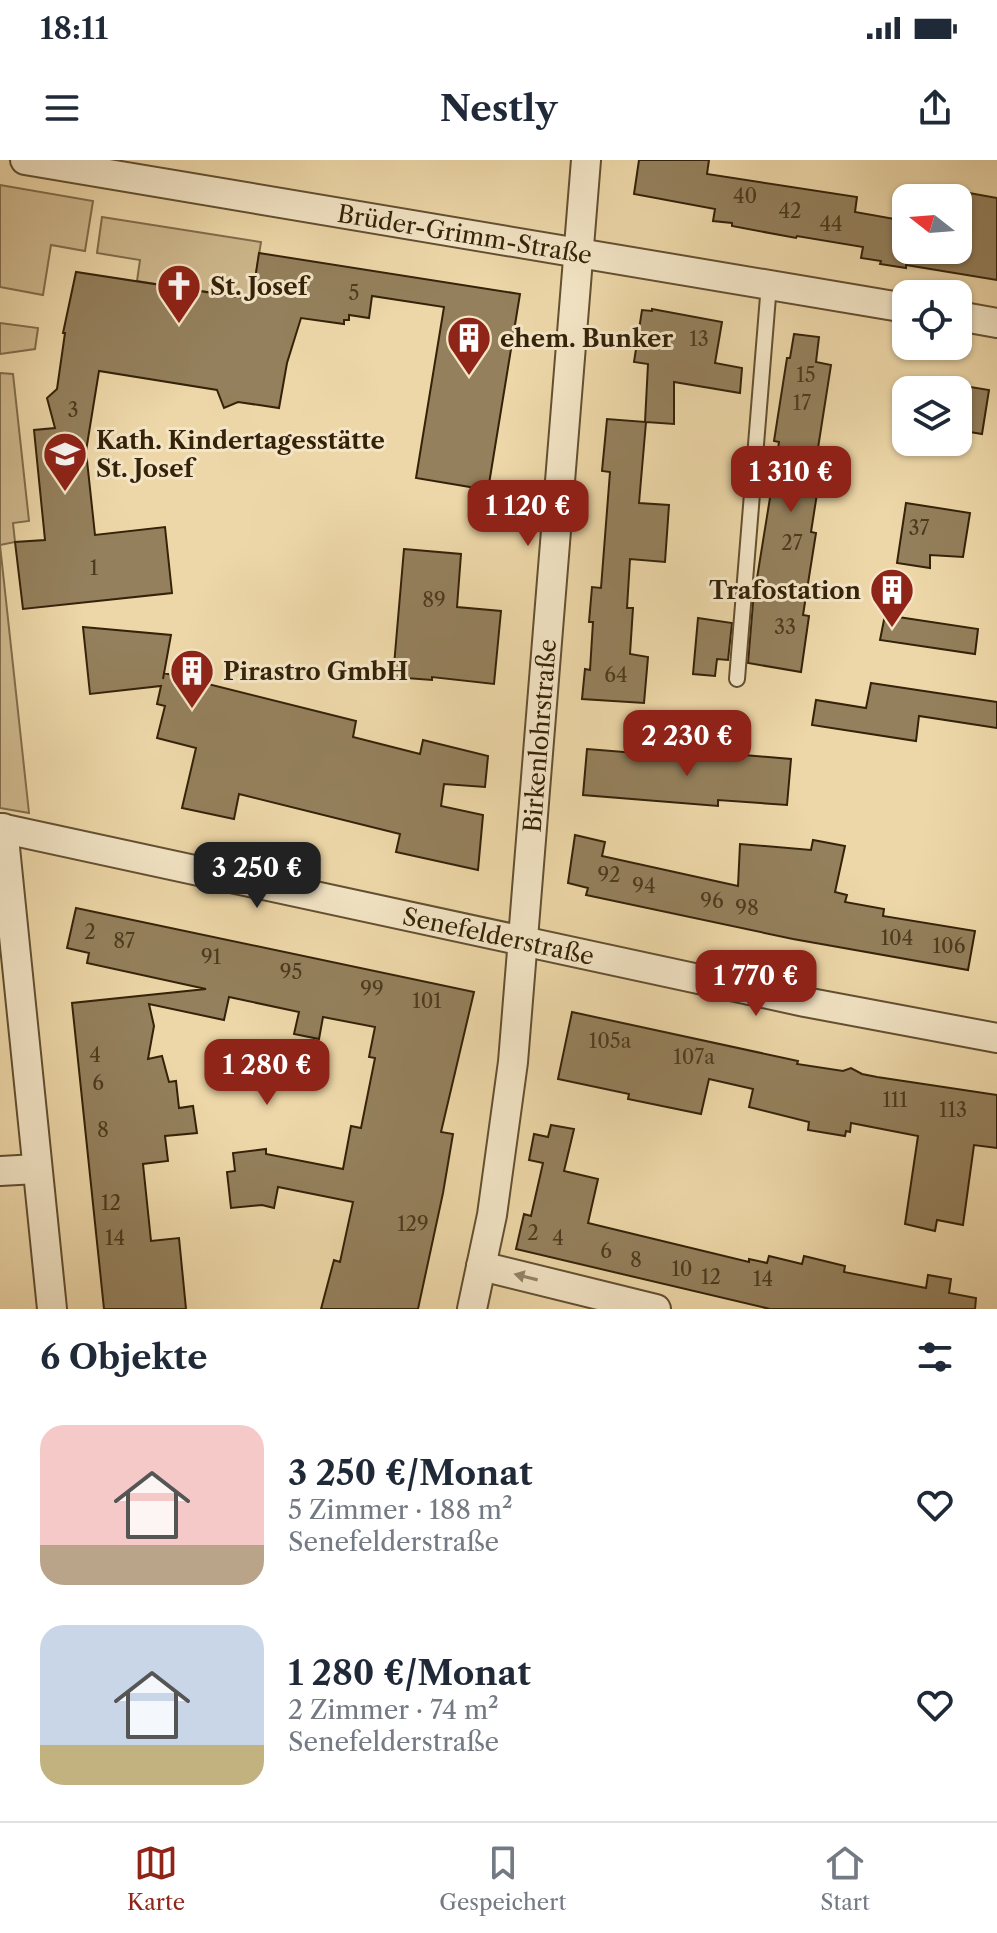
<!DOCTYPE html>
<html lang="de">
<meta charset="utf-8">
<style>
:root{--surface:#fff;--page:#f6f6f7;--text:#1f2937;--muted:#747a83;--line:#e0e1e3;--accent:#8f2418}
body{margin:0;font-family:"Libre Caslon Text",serif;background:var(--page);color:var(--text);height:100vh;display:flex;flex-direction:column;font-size:30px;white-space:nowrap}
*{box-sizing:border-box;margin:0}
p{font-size:26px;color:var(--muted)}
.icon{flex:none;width:44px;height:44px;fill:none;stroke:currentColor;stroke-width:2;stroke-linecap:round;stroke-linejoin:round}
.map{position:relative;height:1149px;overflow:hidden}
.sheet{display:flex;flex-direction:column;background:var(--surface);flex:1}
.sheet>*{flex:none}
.needle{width:52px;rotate:287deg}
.fabs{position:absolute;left:892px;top:24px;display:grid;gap:16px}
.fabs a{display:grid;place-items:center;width:80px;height:80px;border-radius:16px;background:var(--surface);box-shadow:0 2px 6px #0004;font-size:40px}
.price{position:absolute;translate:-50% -68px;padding:0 18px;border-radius:16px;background:var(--accent);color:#fff;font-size:26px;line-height:52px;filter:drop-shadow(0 2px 4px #0008)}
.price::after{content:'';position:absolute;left:50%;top:48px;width:24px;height:18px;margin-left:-12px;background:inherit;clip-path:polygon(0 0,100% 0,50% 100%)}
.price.on{background:#222;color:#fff}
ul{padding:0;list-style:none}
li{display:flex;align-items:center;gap:24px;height:200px;padding:0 40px}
li span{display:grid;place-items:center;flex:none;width:224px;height:160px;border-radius:24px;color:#555}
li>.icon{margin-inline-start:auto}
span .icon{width:96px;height:96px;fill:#fffc;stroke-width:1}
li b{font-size:34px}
h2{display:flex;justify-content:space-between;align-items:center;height:96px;padding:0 40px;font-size:34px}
.status{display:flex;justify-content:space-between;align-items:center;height:56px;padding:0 40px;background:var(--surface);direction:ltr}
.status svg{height:22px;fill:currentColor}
header{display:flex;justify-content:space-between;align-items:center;height:104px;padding:0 40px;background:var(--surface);font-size:36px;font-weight:700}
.tab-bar{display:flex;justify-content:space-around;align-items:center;height:112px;border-top:2px solid var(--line);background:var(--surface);font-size:22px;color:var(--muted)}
.tab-bar a{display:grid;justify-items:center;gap:4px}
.tab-bar .on{color:var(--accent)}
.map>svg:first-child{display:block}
</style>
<div class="status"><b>18:11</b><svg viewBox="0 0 49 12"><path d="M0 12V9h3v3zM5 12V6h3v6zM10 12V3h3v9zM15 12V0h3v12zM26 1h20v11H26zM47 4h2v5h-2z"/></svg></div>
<header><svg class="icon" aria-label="menu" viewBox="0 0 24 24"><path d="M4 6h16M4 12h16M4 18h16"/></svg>Nestly<svg class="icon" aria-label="share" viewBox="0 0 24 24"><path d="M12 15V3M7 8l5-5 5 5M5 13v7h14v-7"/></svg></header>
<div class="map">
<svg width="997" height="1149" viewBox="0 0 997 1149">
<rect width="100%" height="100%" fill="#edd7a8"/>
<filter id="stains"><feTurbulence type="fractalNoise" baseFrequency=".0025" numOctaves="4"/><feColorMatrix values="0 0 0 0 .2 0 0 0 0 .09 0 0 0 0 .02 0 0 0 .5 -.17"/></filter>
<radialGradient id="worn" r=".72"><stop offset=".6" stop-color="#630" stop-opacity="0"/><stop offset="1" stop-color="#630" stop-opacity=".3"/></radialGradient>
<!-- green -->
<path fill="#ceb88d" stroke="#816d4b" stroke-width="2" d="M0 25 93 41 85 91 51 85 43 135 0 127Z
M102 57 261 82 252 139 137 121 140 100 97 93Z
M0 163 38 168 35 189 0 194Z
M0 213 13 214 29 361 13 363 15 382 0 385 29 653 0 648Z"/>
<!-- building -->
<path fill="#94805c" stroke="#342209" stroke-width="2" d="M639 0H709L707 14 857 37 855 52 906 61V90H958V31L997 38V120L906 105V108L880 104 881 101 861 98 863 87 797 76 796 78 732 66V63L713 61 715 49 634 34Z
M259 93 520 134 488 330 416 318 444 147 372 136 369 158 349 155V160H344V164L301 158 287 203 279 248 238 242 224 248 217 230 99 211 86 291 95 375 165 367 172 433 23 449 15 382 45 380 34 270 55 268 47 238 57 229 65 173H63L76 112 252 139Z
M652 149 722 162 715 203 742 208 740 233 674 222V264L646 262 639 343 669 345 665 402 630 399 627 448H633L630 494 648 497 644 543 582 539 585 509 590 510 593 462H589L592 427 601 428 610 312 602 311 607 259 645 262 648 204 634 202 642 150 652 151Z
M794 174 819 177 816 202 831 205 818 288 824 289 811 372 816 373 803 455 809 456 801 512 748 503 753 443 779 282 774 281 787 198H790Z
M958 225 989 230 982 274 958 270Z
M906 343 970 353 963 397 930 395V408L897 403Z
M404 389 461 394 457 447 501 451 494 524 432 517V520L393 517Z
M885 455 978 469 975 494 880 480Z
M698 458 732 463 728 500 717 499 715 516 693 514Z
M83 467 171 475 163 519 164 513 356 561 353 577 420 594 423 580 488 596 485 627 444 624 441 646 483 655 478 710 396 692 400 674 239 634 234 659 182 648 196 588 157 578 165 546 157 544 161 526 90 534Z
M871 523 997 542V568L919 556 916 581 812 565 816 540 866 548Z
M587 589 722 600V593L791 599 787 645 718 640V646L583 635Z
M575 675 605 682 602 696 738 726 740 684 811 690 813 680 845 686 835 732 847 735 845 742 884 749 883 756 975 771 968 810 793 779 586 735 588 728 568 723Z
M76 748 474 832 441 972 453 974 443 1033 418 1149H321L334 1100 340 1102 353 1042 278 1027 274 1048 262 1045 231 1048 227 1012 235 1011 233 993 266 989V994L343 1009 351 966 361 968 375 898 369 897 375 867 323 857 319 879 294 874 299 852 229 837 224 860 149 844 154 866 148 899 162 896 169 922 176 921 179 948 193 946 197 973 165 976 168 1001 143 1004 151 1081 179 1078 186 1149H104L72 843 206 829 87 803 89 793 67 788Z
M572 852 798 901 797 904 843 911 851 908 862 914 877 917 997 935V988L974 985 963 1065 937 1060 935 1071 905 1064 918 976 851 963 850 972 846 971 845 976 808 970 809 962 749 947 753 929 709 919 701 954 628 939 629 934 558 919Z
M551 965 574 969 564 1011 598 1019 588 1063 749 1102V1099L767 1103 769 1096 802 1104 804 1096 845 1106 844 1112 926 1128 928 1115 951 1119 949 1133 976 1138 975 1149H770L516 1089 524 1054 531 1056 543 1003 529 1000 534 974 548 977Z"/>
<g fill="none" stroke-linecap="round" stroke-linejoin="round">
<!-- service casing -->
<g stroke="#624f31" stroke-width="18">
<path id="service" d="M737 519 769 124"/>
</g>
<!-- minor casing -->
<g stroke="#624f31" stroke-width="32">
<g id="minor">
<path id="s1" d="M25 0 906 148"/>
<path d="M958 156 997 163"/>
<path id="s2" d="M0 668 805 842 997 878"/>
<path d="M3 668 52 1149"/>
<path d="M0 1011 37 1009"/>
<path d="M481 1106 656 1149"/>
<path id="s3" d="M472 1149 492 1055 513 902 586 0"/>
</g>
</g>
<!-- service -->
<use href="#service" stroke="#f3e5c6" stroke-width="14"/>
<!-- minor -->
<use href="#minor" stroke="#f3e5c6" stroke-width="28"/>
</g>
<!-- one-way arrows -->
<defs><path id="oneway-solid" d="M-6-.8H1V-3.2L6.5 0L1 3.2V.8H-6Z" transform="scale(2)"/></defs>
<use fill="#948468" href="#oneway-solid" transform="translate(526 1117) rotate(-166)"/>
<!-- icons -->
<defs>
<g id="church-pin" transform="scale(2.3)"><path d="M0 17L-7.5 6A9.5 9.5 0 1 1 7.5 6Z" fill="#8f2418" stroke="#f3e5c6"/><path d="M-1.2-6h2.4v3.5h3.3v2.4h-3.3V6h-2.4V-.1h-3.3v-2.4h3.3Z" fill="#fff"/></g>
<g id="building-pin" transform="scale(2.3)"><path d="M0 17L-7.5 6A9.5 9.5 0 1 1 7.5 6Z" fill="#8f2418" stroke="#f3e5c6"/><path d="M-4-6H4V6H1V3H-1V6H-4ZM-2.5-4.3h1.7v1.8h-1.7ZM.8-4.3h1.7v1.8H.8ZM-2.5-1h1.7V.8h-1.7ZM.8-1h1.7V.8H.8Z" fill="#fff"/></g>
<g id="school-pin" transform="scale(2.3)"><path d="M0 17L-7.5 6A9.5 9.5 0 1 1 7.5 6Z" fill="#8f2418" stroke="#f3e5c6"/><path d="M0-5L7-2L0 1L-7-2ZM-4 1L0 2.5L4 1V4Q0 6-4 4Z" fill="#fff"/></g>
</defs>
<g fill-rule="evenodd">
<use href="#church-pin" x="179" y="126"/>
<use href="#building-pin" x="469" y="178"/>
<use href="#school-pin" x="65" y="294"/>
<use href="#building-pin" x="892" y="430"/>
<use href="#building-pin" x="192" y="511"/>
</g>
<g text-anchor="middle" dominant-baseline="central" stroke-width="6" stroke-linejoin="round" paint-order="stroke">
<!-- number labels -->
<g font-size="20" fill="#4c3a1e">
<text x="745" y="36">40</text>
<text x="790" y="51">42</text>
<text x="831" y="64">44</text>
<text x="354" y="133">5</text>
<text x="699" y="179">13</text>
<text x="806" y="215">15</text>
<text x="802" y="243">17</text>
<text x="73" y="250">3</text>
<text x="919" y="368">37</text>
<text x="792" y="383">27</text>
<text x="94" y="408">1</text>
<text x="434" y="440">89</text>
<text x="785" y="467">33</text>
<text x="616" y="515">64</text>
<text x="609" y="715">92</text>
<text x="644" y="726">94</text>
<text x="712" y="741">96</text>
<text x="747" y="748">98</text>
<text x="90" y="772">2</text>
<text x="897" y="778">104</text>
<text x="124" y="781">87</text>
<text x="949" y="786">106</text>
<text x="211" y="797">91</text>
<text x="291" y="812">95</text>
<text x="372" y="829">99</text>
<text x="427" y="841">101</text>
<text x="610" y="881">105a</text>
<text x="95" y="895">4</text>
<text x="694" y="897">107a</text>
<text x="98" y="923">6</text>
<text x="895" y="940">111</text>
<text x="953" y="950">113</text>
<text x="103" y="970">8</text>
<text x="111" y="1043">12</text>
<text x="413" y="1064">129</text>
<text x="533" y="1073">2</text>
<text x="115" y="1078">14</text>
<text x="558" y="1078">4</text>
<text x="606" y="1091">6</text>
<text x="636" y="1100">8</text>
<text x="682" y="1109">10</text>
<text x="711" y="1117">12</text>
<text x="763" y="1119">14</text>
</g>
<!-- street labels -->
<g font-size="24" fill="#342209" stroke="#f3e5c6">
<text stroke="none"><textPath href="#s1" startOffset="446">Brüder-Grimm-Straße</textPath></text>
<text stroke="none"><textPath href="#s3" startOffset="578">Birkenlohrstraße</textPath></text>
<text stroke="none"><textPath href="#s2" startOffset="510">Senefelderstraße</textPath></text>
</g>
<!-- poi labels -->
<g font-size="24" font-weight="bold" fill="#342209" stroke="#f3e5c6" text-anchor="start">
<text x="210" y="126">St. Josef</text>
<text x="500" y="178">ehem. Bunker</text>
<text x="96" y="280">Kath. Kindertagesstätte<tspan x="96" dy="28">St. Josef</tspan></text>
<text x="861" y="430" text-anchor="end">Trafostation</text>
<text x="223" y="511">Pirastro GmbH</text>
</g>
</g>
<rect width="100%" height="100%" filter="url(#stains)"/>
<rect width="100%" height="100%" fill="url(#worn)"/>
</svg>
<div class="fabs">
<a><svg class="needle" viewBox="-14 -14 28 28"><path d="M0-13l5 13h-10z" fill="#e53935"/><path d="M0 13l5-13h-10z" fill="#747a83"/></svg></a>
<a><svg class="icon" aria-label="locate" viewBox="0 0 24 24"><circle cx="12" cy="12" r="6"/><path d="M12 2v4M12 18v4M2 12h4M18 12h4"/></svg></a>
<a><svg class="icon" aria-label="layers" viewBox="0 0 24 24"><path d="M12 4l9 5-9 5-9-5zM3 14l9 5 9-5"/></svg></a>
</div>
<b class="price" style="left:791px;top:354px">1 310 €</b>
<b class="price" style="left:528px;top:388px">1 120 €</b>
<b class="price" style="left:687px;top:618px">2 230 €</b>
<b class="price on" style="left:257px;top:750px">3 250 €</b>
<b class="price" style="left:756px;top:858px">1 770 €</b>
<b class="price" style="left:267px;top:947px">1 280 €</b>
</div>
<section class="sheet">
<h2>6 Objekte<svg class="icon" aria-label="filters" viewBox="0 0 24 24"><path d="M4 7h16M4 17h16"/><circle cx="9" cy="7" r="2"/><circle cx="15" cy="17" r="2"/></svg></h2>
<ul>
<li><span style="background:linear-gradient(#f6c9c9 75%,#b9a48a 0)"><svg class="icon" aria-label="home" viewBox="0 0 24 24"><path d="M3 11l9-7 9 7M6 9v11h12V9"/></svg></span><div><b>3 250 €/Monat</b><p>5 Zimmer · 188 m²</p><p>Senefelderstraße</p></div><svg class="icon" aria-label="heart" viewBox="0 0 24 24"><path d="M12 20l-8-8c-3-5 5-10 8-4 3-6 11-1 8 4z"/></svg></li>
<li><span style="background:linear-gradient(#c9d6e8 75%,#c2b280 0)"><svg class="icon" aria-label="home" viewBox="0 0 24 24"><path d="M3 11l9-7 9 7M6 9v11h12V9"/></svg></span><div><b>1 280 €/Monat</b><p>2 Zimmer · 74 m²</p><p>Senefelderstraße</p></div><svg class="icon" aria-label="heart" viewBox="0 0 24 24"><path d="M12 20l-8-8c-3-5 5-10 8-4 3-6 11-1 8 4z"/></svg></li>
</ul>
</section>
<nav class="tab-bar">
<a class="on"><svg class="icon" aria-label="map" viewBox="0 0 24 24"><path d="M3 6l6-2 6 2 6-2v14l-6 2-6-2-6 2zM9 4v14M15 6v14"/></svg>Karte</a>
<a><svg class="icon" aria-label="saved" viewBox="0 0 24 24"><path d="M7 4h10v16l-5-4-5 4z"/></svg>Gespeichert</a>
<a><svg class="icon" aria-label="home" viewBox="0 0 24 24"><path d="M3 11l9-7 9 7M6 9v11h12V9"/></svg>Start</a>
</nav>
